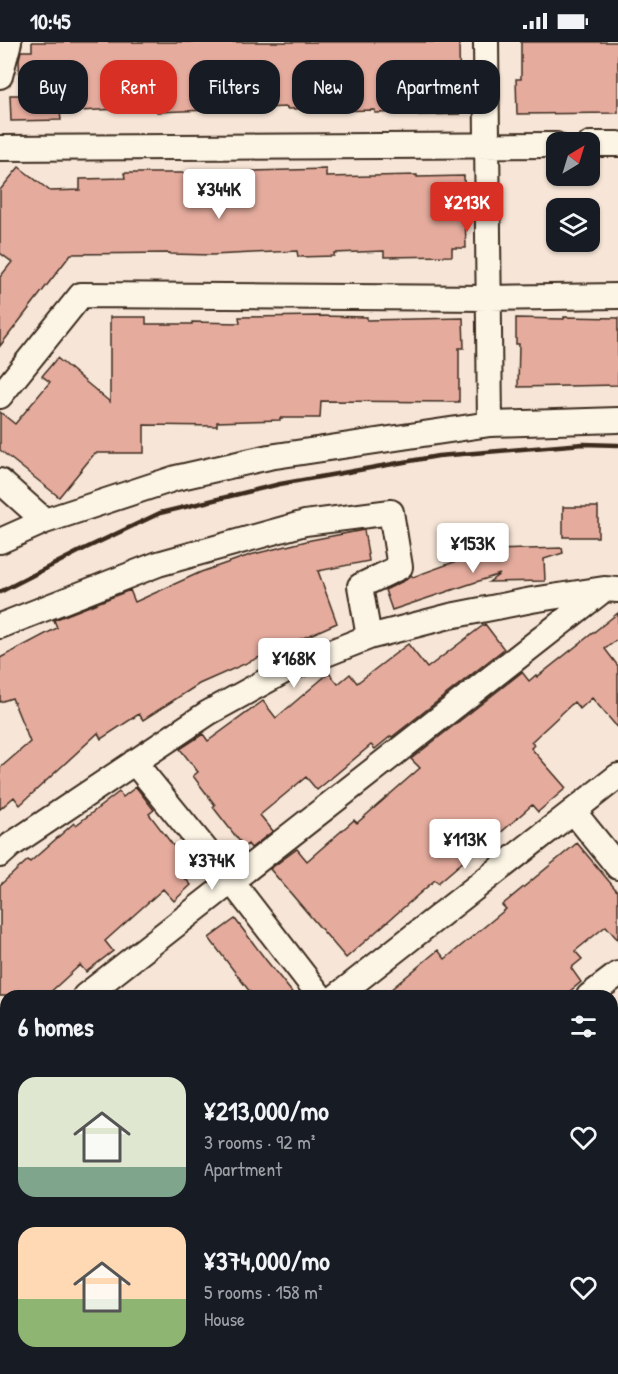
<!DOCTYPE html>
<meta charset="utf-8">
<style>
:root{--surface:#171b24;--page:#242831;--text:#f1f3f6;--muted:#9ea1a6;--accent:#d93025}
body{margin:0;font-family:"Patrick Hand",sans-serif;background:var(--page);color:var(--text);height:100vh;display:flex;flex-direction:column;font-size:22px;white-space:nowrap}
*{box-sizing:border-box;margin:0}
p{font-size:20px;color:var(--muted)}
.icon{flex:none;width:33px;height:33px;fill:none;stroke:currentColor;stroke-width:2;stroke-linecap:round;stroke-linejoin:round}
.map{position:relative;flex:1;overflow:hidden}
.drawer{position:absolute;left:0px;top:948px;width:618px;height:384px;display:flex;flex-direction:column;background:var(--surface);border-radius:18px 18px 0 0;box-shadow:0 2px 4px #0004}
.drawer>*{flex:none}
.hud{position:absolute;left:18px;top:18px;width:582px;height:54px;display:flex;gap:12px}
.needle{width:39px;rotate:38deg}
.fabs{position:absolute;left:546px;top:90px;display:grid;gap:12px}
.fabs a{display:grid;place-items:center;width:54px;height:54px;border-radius:12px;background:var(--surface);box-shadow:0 2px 4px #0004;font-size:30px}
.price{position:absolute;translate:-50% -51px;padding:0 14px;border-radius:6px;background:#fff;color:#222;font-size:20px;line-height:39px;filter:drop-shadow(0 2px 3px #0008)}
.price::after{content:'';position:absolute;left:50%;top:36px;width:18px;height:14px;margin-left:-9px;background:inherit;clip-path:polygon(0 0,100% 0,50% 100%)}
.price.current{background:var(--accent);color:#fff}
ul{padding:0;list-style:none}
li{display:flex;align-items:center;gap:18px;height:150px;padding:0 18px}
li span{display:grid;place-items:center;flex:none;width:168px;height:120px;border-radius:18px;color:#555}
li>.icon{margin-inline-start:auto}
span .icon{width:72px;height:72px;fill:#fffc;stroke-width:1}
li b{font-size:26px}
h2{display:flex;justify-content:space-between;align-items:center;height:72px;padding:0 18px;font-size:26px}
.chip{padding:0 21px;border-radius:18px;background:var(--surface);box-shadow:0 2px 4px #0004;font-size:21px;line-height:54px}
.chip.current{background:var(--accent);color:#fff}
.status{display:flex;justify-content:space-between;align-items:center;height:42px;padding:0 30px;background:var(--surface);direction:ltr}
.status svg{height:16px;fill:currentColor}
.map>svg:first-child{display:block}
</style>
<div class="status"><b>10:45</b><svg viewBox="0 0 49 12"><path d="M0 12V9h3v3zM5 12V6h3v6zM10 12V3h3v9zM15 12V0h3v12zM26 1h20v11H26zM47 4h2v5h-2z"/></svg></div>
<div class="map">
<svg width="618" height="1332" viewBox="0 0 618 1332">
<rect width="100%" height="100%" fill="#f7e6d7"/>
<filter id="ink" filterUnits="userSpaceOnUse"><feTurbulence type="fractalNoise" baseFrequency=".0167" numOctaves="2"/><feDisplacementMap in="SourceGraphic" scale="12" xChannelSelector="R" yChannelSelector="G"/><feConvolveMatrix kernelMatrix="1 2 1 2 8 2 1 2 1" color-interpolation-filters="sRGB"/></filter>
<g filter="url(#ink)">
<!-- building -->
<path fill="#e5ac9e" stroke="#3b2a1e" stroke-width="1.5" d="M32 0H459L460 72 419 73V70L375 71V68L330 69V66L287 67V65L157 70V65L60 70 61 78 11 79 10 53H20L19 17 21 9H32Z
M521 0H618V71L517 72 516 37H521Z
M19 125 50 149 80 148V137L125 136 124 131H252V129L326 127V135L417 133V135L464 134 466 206H452V214L384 215V209L334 211V214L298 215 297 209 212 213 170 212V211L71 212 0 304V235L12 220 0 211V148Z
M319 274 367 275V278L463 276 464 306H459V360L321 359 320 376H280V378L217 380V384L144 383V411H95L59 455 0 408V370L15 382 50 340 42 334 57 316 110 360V275H146V282H192V280L240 281 239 275Z
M564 275 618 276V343L518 345 519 302H516V276L564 277Z
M563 465H598V495H563Z
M364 488 369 519 318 529 337 581 199 642 143 678 139 672 101 697 98 691 20 763 14 755 0 767V726L30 700 12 656 0 660V616L57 586 54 578 130 548 135 560 201 530 250 513 311 498Z
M562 506 563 511 544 517 545 539 489 540 500 532 392 568 385 548 406 538 411 533 413 535 487 508Z
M618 571V597L605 607 618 624V686L592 656 580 667 574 660 531 700 534 703 531 706 566 746 538 770 532 763 480 809 478 807 438 841 435 838 346 916 270 827 297 807 307 819 354 778 357 781 420 726 411 717 522 630 529 639 536 633 537 635Z
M485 582 504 607 392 695 391 694 375 707 371 703 317 748 306 735 260 773 273 789 251 806 248 802 244 805 213 765 215 763 193 734 198 730 180 707 203 692 208 699 263 659 276 676 329 631 338 642 350 632 357 641 408 602 427 626Z
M136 745 154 768 149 772 175 806 178 804 196 824 184 835 191 843 174 859 163 847 105 899 113 909 86 930 80 923 46 954H0V843L28 818 30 820 74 781 76 783 119 750 123 755Z
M577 801 618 850V898L606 884 575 909 582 917 571 926 581 940 564 954H383L438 908 445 917 506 867 502 863Z
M235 877 266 918 295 954H253L209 896Z"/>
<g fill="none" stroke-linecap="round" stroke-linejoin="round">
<!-- minor casing -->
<g stroke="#3b2a1e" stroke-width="28">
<path id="minor" d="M486 0 490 382
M0 34 9 0
M590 102H618
M0 106 556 103
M0 354 81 253 489 256 618 254
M0 439 45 479
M0 499 45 479 176 436 269 415 490 382 618 378
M0 584 158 522 305 481 391 470 400 525 360 544 369 595
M134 720 232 840 320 954
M573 769 618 825
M0 813 11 803 208 671 288 627 369 595 450 574 532 558 604 547 618 548
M85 954 602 549
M337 954 618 734
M589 954 618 932
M0 1020 6 1015
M0 1210 6 1205
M94 1332 102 1326
M354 1332 362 1326"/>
</g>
<!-- tertiary casing -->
<g stroke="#3b2a1e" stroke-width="34">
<path id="tertiary" d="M606 1326 611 1332"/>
</g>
<!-- minor -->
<use href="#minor" stroke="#fcf5e5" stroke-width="24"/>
<!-- tertiary -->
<use href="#tertiary" stroke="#fcf5e5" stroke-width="30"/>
<!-- rail -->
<path stroke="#3b2a1e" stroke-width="4.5" d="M0 550 84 507 160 471 280 442 438 414 583 402 618 403"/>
</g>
</g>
</svg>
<div class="fabs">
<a><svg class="needle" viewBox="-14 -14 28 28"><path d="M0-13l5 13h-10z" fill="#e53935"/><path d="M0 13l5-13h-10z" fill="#9ea1a6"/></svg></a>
<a><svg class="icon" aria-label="layers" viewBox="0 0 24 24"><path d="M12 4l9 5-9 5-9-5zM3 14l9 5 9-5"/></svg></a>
</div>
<b class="price" style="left:219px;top:178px">¥344K</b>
<b class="price current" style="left:467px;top:191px">¥213K</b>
<b class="price" style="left:473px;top:532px">¥153K</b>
<b class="price" style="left:294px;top:647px">¥168K</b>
<b class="price" style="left:465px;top:828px">¥113K</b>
<b class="price" style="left:212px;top:849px">¥374K</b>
<div class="hud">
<a class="chip">Buy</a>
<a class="chip current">Rent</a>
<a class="chip">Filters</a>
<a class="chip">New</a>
<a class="chip">Apartment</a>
</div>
<section class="drawer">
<h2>6 homes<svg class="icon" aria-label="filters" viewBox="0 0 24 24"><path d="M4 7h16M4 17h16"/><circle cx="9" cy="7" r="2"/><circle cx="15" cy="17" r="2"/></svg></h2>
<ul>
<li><span style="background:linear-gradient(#dfe7d0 75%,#7fa58c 0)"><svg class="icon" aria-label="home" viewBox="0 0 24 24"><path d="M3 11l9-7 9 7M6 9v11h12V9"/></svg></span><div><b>¥213,000/mo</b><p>3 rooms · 92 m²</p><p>Apartment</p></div><svg class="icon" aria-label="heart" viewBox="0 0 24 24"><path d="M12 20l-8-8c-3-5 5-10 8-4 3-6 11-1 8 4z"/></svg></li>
<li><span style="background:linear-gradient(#ffd9b3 60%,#8fb573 0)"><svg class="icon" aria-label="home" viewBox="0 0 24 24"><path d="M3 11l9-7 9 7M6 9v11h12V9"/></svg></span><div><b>¥374,000/mo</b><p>5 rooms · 158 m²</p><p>House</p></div><svg class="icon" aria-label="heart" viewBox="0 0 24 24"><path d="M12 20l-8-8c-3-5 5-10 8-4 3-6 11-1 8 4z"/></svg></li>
</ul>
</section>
</div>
